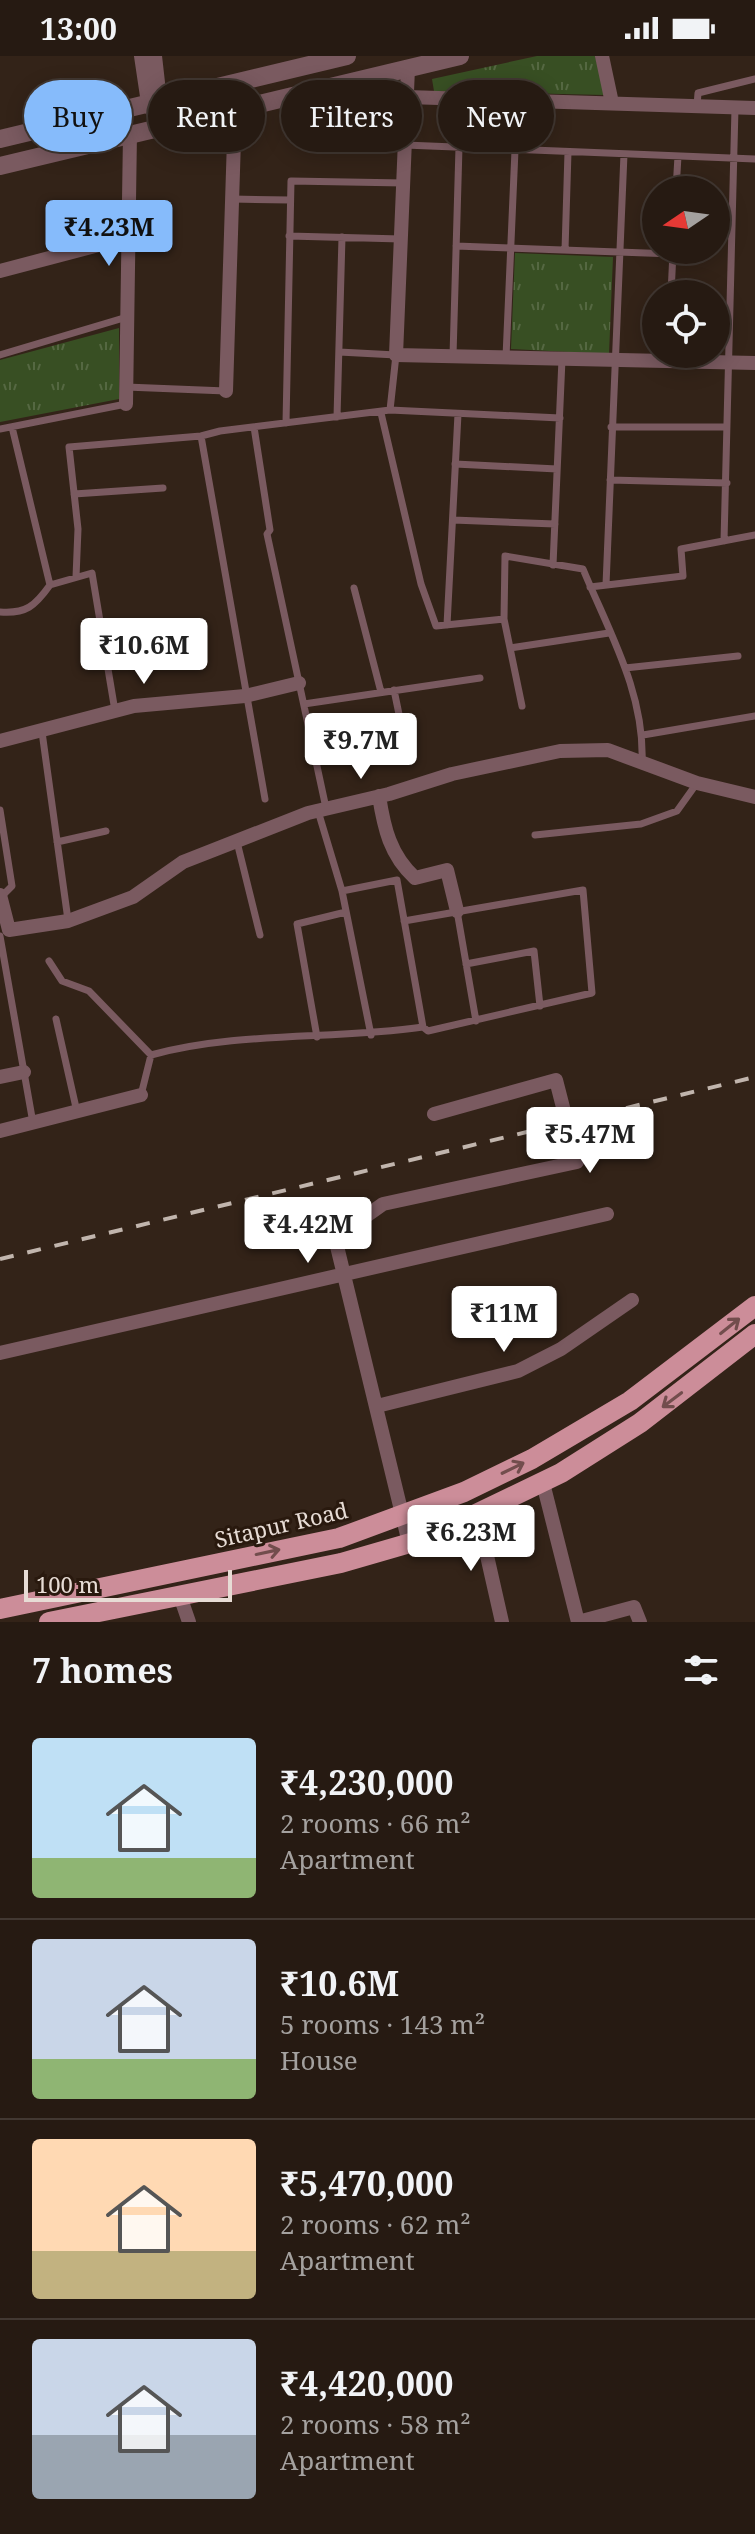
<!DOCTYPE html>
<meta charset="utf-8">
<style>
:root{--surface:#261a12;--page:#2e231b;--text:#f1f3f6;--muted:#a4a19f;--line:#423832;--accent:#86bbfb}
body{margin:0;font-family:"Noto Serif",serif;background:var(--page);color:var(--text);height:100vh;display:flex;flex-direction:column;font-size:30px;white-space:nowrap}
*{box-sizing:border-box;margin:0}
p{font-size:26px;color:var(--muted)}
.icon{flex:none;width:44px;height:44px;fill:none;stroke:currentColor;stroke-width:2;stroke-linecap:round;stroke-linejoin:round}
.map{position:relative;height:1566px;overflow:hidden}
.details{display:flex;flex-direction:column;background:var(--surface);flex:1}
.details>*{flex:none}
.banner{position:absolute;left:24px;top:24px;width:708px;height:72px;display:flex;gap:16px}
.needle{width:52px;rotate:257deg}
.buttons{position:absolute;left:642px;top:120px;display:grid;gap:16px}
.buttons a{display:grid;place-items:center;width:88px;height:88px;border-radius:50%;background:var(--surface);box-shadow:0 4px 20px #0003,0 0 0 2px var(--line);font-size:40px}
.scale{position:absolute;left:24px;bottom:20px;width:208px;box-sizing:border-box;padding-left:8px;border:4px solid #e7dcd5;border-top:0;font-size:22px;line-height:28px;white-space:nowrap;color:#e7dcd5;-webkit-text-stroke:6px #29190e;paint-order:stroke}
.price{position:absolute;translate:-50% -68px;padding:0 18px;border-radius:8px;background:#fff;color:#222;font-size:26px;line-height:52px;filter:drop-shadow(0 2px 4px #0008)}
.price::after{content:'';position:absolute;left:50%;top:48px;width:24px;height:18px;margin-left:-12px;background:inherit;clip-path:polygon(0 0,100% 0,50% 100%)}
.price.on{background:var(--accent);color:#111}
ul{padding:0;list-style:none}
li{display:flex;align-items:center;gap:24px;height:200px;padding:0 32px}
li+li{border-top:2px solid var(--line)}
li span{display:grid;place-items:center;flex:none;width:224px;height:160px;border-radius:8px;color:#555}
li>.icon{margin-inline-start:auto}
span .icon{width:96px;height:96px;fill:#fffc;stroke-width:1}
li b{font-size:34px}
h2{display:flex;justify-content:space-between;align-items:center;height:96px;padding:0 32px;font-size:34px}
.chip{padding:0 28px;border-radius:36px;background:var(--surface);box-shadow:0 4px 20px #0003,0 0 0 2px var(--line);font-size:28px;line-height:72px}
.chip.on{background:var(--accent);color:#111}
.status{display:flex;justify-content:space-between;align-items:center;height:56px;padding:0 40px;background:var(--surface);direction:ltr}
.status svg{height:22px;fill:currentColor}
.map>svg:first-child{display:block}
</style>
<div class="status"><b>13:00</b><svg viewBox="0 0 49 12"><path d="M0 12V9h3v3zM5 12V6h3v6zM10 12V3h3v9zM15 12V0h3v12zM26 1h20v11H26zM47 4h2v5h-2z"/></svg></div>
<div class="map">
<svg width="755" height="1566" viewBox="0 0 755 1566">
<defs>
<pattern id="grass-tufts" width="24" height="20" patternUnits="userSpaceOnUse" patternTransform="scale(2)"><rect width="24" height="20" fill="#384f23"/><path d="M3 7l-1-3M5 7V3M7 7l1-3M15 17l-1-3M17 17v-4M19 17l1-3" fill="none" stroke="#556842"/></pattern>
</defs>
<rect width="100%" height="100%" fill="#332318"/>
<!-- grass -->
<path fill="url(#grass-tufts)" d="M537 0H595L605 39 434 35 432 23Z
M515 197 613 201 609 298 511 293Z
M119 272V343L0 366V304Z"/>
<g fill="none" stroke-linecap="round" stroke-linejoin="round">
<!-- service -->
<path stroke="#7a5a60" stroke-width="7" d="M697 50 698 37 755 23
M405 89 755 103
M676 134 678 100
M232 143 290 144
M289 180 401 183
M456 190 673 198
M565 194 568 96
M671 238 673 196
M339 296 396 299 390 354
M0 299 127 261
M453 300 459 91
M506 301 515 94
M126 331 226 335
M381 357 421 528 436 570 504 563
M337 361 342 181
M286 367 291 125 404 127
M254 371 270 474 267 478 326 752
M611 371H726
M0 373 126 348
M201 380 265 743
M455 408 557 413
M610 424 727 427
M74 438 163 432
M453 464 555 468
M724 485 735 52
M553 509 562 303
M76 521 78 473 69 391 201 380 220 375 390 354 560 362
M50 529 92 517 115 655
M606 529 624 98
M590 531 683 520 681 493 755 479
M354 532 381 636
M0 556C26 558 35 550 50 529L12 371
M447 569 458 358
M510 592 609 577
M625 612 738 600
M394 634 407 697
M304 648 480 622
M522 650 504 563 505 500 583 513C609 576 645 637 642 707
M42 676 68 864
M643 679 755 660
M0 754 12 830 3 839
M318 755 342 835 371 979
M535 779 641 768 677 755 697 727
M57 786 106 775
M237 786 260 879
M342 835 397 824 423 971
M457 855 476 965
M0 880 33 1067
M49 905 62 925 89 935 151 999 141 1039
M466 908 534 895 540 950
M56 963 77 1056
M317 981 297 868 346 856
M151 999C239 975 333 984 423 971L428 975 592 937 583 834 404 865"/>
<!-- minor -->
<path stroke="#7a5a60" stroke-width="14" d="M141 0 148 47 160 70
M155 0 161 53
M602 0 612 47
M408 12 396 299 755 307
M407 41 755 52
M0 215 129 181
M226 335 235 52
M126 348 130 77
M0 685 134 650 245 640 299 627
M379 740C384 772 390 799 415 822L447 814 457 855
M0 839 9 874 68 865 133 841 183 806 308 757 389 738 452 718 560 695 608 694 697 727 755 741
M0 1021 24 1016
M0 1075 141 1039
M0 1297 607 1158
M377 1350 518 1315 561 1293 632 1244
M543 1427 578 1566 634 1551 640 1566
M478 1460 502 1566
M409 1487 335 1182 383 1148 577 1106 556 1024 434 1058
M180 1540 189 1566"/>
<!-- tertiary -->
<path stroke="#7a5a60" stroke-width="18" d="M0 83 347 0
M0 110 460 0"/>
<!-- primary -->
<path stroke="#cc8d99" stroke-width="20" d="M0 1553 339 1482 464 1436 532 1403 630 1345 755 1250
M49 1566 341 1507 424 1483 561 1417 640 1367 755 1278"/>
<!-- rail -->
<path stroke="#c1b5ad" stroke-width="4" stroke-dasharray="14 14" stroke-linecap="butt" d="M0 1203 755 1021"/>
</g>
<!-- one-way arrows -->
<defs><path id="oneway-shaft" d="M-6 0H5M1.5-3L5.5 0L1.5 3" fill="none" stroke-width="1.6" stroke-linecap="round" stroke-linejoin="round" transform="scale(2)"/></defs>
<g stroke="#724d4d">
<use href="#oneway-shaft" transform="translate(730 1270) rotate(-39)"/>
<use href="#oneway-shaft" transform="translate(672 1344) rotate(143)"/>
<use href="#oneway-shaft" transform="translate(513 1412) rotate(-26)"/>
<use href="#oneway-shaft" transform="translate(268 1496) rotate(-12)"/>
</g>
<g text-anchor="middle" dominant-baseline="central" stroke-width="6" stroke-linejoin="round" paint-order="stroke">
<!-- street labels -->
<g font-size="22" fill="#e7dcd5" stroke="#29190e">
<text transform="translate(281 1468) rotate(-13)">Sitapur Road</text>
</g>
</g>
</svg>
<div class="buttons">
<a><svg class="needle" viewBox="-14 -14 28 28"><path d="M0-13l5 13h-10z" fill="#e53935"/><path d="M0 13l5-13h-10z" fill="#a4a19f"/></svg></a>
<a><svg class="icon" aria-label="locate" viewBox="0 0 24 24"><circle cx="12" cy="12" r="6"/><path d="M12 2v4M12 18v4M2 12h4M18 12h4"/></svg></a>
</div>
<div class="scale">100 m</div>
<b class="price on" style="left:109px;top:212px">₹4.23M</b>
<b class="price" style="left:144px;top:630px">₹10.6M</b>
<b class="price" style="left:361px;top:725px">₹9.7M</b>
<b class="price" style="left:590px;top:1119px">₹5.47M</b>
<b class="price" style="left:308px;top:1209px">₹4.42M</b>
<b class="price" style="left:504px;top:1298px">₹11M</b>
<b class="price" style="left:471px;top:1517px">₹6.23M</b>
<div class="banner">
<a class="chip on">Buy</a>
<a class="chip">Rent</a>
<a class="chip">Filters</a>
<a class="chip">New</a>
</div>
</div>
<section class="details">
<h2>7 homes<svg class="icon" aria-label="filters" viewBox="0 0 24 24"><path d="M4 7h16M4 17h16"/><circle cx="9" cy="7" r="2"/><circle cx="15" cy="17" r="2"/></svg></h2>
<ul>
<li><span style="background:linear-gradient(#bfe0f5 75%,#8fb573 0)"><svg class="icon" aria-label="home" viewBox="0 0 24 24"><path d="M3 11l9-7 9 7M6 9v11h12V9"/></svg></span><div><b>₹4,230,000</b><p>2 rooms · 66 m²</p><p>Apartment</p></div></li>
<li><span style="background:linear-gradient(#c9d6e8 75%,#8fb573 0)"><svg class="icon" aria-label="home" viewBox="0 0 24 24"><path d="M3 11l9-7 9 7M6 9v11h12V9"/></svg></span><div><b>₹10.6M</b><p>5 rooms · 143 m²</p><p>House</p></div></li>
<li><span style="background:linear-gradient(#ffd9b3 70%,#c2b280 0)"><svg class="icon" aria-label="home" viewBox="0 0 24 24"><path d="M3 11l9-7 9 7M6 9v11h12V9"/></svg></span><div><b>₹5,470,000</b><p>2 rooms · 62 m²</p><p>Apartment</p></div></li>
<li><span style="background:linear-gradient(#c9d6e8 60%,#9aa5b1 0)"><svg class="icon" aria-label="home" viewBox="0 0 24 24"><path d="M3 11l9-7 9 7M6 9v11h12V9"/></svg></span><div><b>₹4,420,000</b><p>2 rooms · 58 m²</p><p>Apartment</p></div></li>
</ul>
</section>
